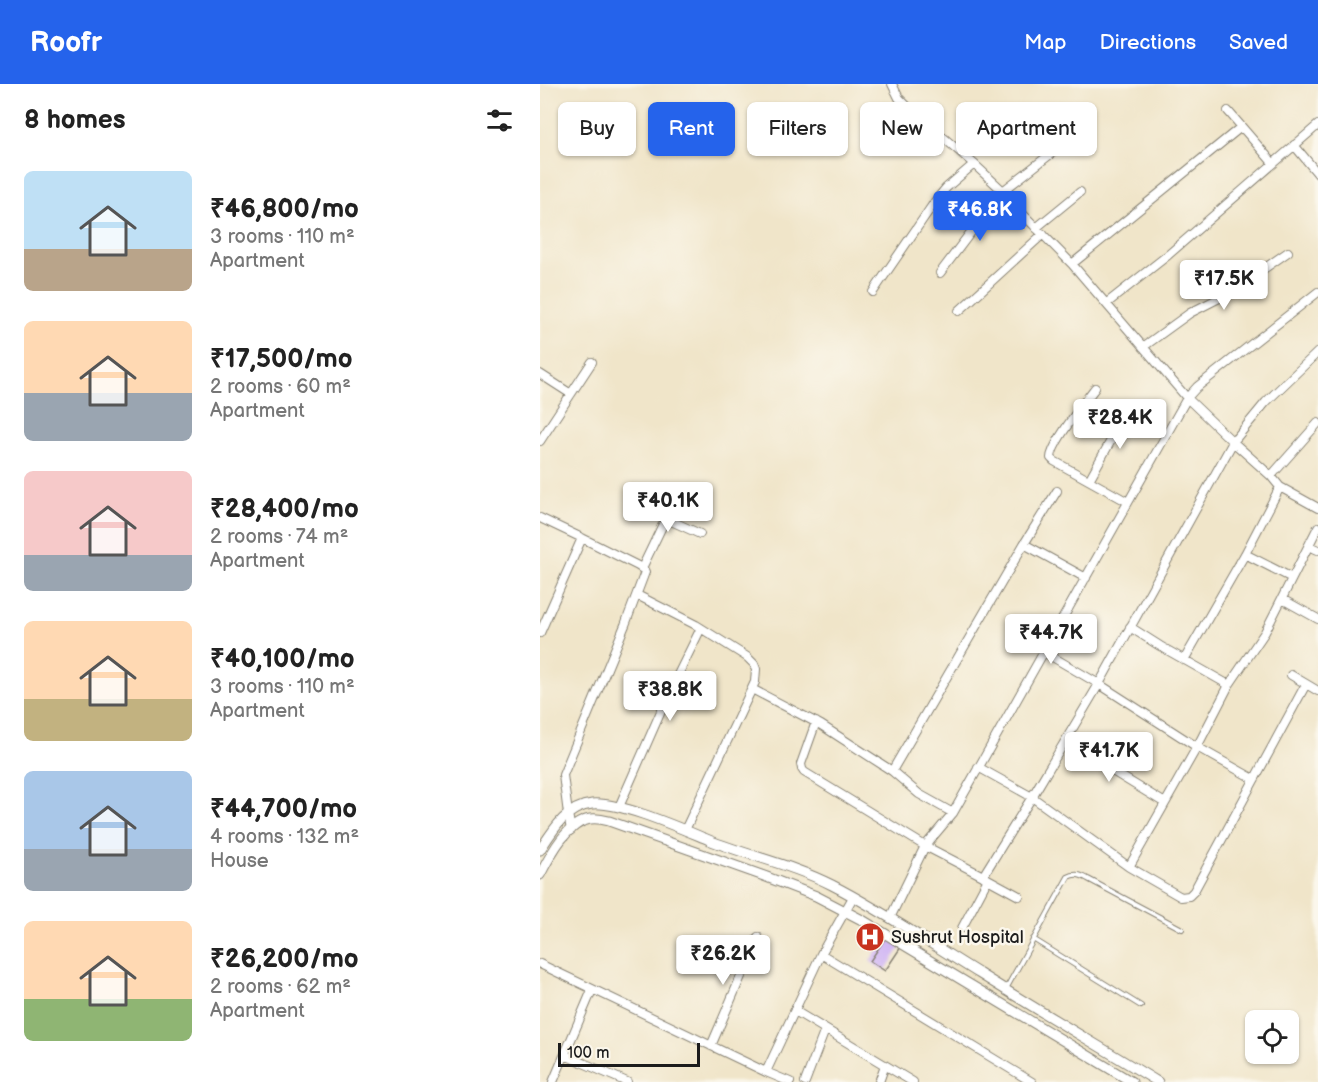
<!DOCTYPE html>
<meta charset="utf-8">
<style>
:root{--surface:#fff;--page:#f6f6f6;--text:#222;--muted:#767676;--accent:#2563eb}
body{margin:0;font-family:"Balsamiq Sans",sans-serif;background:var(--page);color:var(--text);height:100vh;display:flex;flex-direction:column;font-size:22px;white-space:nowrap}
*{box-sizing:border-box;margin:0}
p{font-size:20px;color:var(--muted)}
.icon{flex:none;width:33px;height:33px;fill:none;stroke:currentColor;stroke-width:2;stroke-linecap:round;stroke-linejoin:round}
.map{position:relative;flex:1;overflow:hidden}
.drawer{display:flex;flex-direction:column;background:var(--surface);width:540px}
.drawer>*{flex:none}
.guide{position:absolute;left:18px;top:18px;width:570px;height:54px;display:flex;gap:12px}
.fabs{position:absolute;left:705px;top:926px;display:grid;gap:12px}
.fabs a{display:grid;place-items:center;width:54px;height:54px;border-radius:9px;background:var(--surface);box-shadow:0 2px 4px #0004;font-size:30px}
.scale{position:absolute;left:18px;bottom:15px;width:142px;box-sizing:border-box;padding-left:6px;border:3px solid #1c1c1c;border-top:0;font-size:16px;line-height:21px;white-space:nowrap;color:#1c1c1c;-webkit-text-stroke:4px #fbf7ec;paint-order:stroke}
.price{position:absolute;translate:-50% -51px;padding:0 14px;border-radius:6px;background:#fff;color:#222;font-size:20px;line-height:39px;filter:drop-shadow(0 2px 3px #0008)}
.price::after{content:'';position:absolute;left:50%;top:36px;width:18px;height:14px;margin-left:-9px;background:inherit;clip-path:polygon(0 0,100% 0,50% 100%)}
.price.active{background:var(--accent);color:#fff}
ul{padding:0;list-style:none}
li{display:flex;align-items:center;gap:18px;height:150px;padding:0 24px}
li span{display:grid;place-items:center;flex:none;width:168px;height:120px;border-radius:9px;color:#555}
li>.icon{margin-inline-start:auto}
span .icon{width:72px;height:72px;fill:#fffc;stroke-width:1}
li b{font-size:26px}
h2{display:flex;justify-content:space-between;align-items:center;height:72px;padding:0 24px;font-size:26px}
.pill{padding:0 21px;border-radius:9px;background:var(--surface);box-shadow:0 2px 4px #0004;font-size:21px;line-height:54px}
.pill.active{background:var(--accent);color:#fff}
header{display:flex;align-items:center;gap:36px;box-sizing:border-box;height:84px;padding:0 30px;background:var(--accent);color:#fff}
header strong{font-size:28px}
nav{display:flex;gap:33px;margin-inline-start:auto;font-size:21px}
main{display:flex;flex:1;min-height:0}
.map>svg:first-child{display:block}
</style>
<header>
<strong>Roofr</strong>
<nav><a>Map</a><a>Directions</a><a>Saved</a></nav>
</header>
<main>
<section class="drawer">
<h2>8 homes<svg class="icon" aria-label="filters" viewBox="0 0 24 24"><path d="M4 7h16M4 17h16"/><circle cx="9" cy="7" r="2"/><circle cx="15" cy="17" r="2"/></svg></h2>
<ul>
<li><span style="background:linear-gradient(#bfe0f5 65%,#b9a48a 0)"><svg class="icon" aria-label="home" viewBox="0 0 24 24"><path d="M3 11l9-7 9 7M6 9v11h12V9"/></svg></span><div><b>₹46,800/mo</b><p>3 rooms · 110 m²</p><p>Apartment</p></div></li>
<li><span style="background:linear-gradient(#ffd9b3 60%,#9aa5b1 0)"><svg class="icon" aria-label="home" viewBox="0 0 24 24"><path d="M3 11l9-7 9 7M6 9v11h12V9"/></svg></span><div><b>₹17,500/mo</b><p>2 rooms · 60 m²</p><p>Apartment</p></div></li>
<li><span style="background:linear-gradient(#f6c9c9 70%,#9aa5b1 0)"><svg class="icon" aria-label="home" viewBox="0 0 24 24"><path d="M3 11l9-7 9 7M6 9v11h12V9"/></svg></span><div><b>₹28,400/mo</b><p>2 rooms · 74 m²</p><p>Apartment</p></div></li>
<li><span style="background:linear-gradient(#ffd9b3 65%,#c2b280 0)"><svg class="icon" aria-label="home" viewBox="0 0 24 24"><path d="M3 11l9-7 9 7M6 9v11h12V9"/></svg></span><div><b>₹40,100/mo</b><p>3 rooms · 110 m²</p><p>Apartment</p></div></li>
<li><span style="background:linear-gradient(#a9c7e8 65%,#9aa5b1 0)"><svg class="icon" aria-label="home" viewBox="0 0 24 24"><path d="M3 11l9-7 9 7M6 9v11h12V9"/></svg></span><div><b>₹44,700/mo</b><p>4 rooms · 132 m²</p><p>House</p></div></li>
<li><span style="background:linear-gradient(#ffd9b3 65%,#8fb573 0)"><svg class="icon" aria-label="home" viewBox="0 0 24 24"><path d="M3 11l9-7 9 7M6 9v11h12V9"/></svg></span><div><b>₹26,200/mo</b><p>2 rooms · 62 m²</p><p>Apartment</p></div></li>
</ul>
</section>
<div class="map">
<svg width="778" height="998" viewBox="0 0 778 998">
<rect width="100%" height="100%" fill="#fbf7ec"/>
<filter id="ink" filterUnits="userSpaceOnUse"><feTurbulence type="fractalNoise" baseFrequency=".0167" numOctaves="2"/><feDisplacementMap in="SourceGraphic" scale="12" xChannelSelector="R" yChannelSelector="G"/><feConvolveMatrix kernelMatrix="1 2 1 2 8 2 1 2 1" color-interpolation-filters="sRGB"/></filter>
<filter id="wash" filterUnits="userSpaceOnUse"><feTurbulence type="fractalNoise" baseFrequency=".008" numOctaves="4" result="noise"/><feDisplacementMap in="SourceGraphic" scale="24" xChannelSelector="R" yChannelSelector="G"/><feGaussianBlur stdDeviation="1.35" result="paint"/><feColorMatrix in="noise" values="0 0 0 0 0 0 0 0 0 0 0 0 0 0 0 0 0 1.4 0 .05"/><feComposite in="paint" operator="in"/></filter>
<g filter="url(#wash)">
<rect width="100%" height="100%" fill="#f0e5c9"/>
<g id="blocks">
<!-- building -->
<path fill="#c9aaf5" d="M326 847 338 855 334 861 322 853Z
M346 853 361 863 345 887 330 877Z"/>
</g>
</g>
<g filter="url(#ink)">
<use href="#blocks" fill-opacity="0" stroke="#868072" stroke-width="1.5"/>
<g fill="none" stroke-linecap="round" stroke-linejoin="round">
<!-- service casing -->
<g stroke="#868072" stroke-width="6">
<path id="service" d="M493 855 601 922
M466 905 528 793C536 789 541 791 548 795L642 845"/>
</g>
<!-- minor casing -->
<g stroke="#868072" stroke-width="10">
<path id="minor" d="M352 0 359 14 367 22 434 80 463 107 467 114 532 180 647 314 693 358 731 392 740 403 705 470 644 576
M688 27 733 79
M754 61 778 90
M463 107 517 65
M496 144 540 108
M532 180 701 43
M400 189 434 144 467 114
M333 208 396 116 406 104 434 80
M567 219 628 171 778 41
M419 227 503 150
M603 263 650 229 689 209 748 168
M0 290 31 310
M555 304C545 317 511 360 511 374L514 377 588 418
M0 357 52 278
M731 392 778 339
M549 396 589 324
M740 403 778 424
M107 426 160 450
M0 434 42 454 98 482 104 486 105 488 85 541 23 691 28 730 31 746
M484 460 546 494
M769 462 778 466
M705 470 752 494
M102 484 126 434
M97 511 156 541 207 573 214 580 216 585 215 598 145 746
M742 515 778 535
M0 549 42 454
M504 568 559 600 657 663 714 695
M751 591 778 607
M689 601 725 548 778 443
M212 605 281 641 352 687 379 710 413 729
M276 638 261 680 262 685 264 688 385 762 443 792 492 713 559 600 693 358 726 318 778 268
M525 658 625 719
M438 683 492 713 589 783 657 663 689 601 620 562 590 543
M352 687 484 460 517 407
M79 723 129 609 161 544
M589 783 641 813 649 812 654 807 766 600
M444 793 479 812
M350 834 385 762 413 729 647 314 657 303 778 208
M422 844 448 795
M281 870 492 998
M0 880 226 988 281 870 313 813
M255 927 373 998
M171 962 218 853
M25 971 87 998
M226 988 250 998
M13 998 52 906
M265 998 285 946
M339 998 345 981"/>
</g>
<!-- tertiary casing -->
<g stroke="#868072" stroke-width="11">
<path id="tertiary" d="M0 766C13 746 26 723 52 720 79 717 142 745 169 756 209 772 253 781 292 801 343 827 391 860 440 890 499 927 559 962 618 998
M0 791C10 772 26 739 50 735 56 734 62 735 69 737L224 792 276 812 324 837 592 998"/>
</g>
<!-- service -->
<use href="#service" stroke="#fff" stroke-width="4"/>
<!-- minor -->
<use href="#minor" stroke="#fff" stroke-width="8"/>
<!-- tertiary -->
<use href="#tertiary" stroke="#fff" stroke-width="9"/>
</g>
</g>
<!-- icons -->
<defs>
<g id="hospital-disc" transform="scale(1.5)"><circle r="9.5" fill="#c8321e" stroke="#fbf7ec"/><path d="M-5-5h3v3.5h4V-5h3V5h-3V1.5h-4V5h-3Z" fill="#fff"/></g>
</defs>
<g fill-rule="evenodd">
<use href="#hospital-disc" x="330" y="853"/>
</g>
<g text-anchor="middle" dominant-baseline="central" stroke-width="5" stroke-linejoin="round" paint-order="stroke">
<!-- poi labels -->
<g font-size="18" fill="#1c1c1c" stroke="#fbf7ec" text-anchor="start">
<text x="351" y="853">Sushrut Hospital</text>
</g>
</g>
</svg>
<div class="fabs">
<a><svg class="icon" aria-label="locate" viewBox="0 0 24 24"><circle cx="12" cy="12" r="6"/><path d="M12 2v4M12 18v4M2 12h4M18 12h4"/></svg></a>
</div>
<div class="scale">100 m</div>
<b class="price active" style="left:440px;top:158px">₹46.8K</b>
<b class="price" style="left:684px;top:227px">₹17.5K</b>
<b class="price" style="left:580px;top:366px">₹28.4K</b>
<b class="price" style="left:128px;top:449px">₹40.1K</b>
<b class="price" style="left:511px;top:581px">₹44.7K</b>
<b class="price" style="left:130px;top:638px">₹38.8K</b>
<b class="price" style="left:569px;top:699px">₹41.7K</b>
<b class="price" style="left:183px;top:902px">₹26.2K</b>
<div class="guide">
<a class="pill">Buy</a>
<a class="pill active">Rent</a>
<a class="pill">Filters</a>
<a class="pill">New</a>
<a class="pill">Apartment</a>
</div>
</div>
</main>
